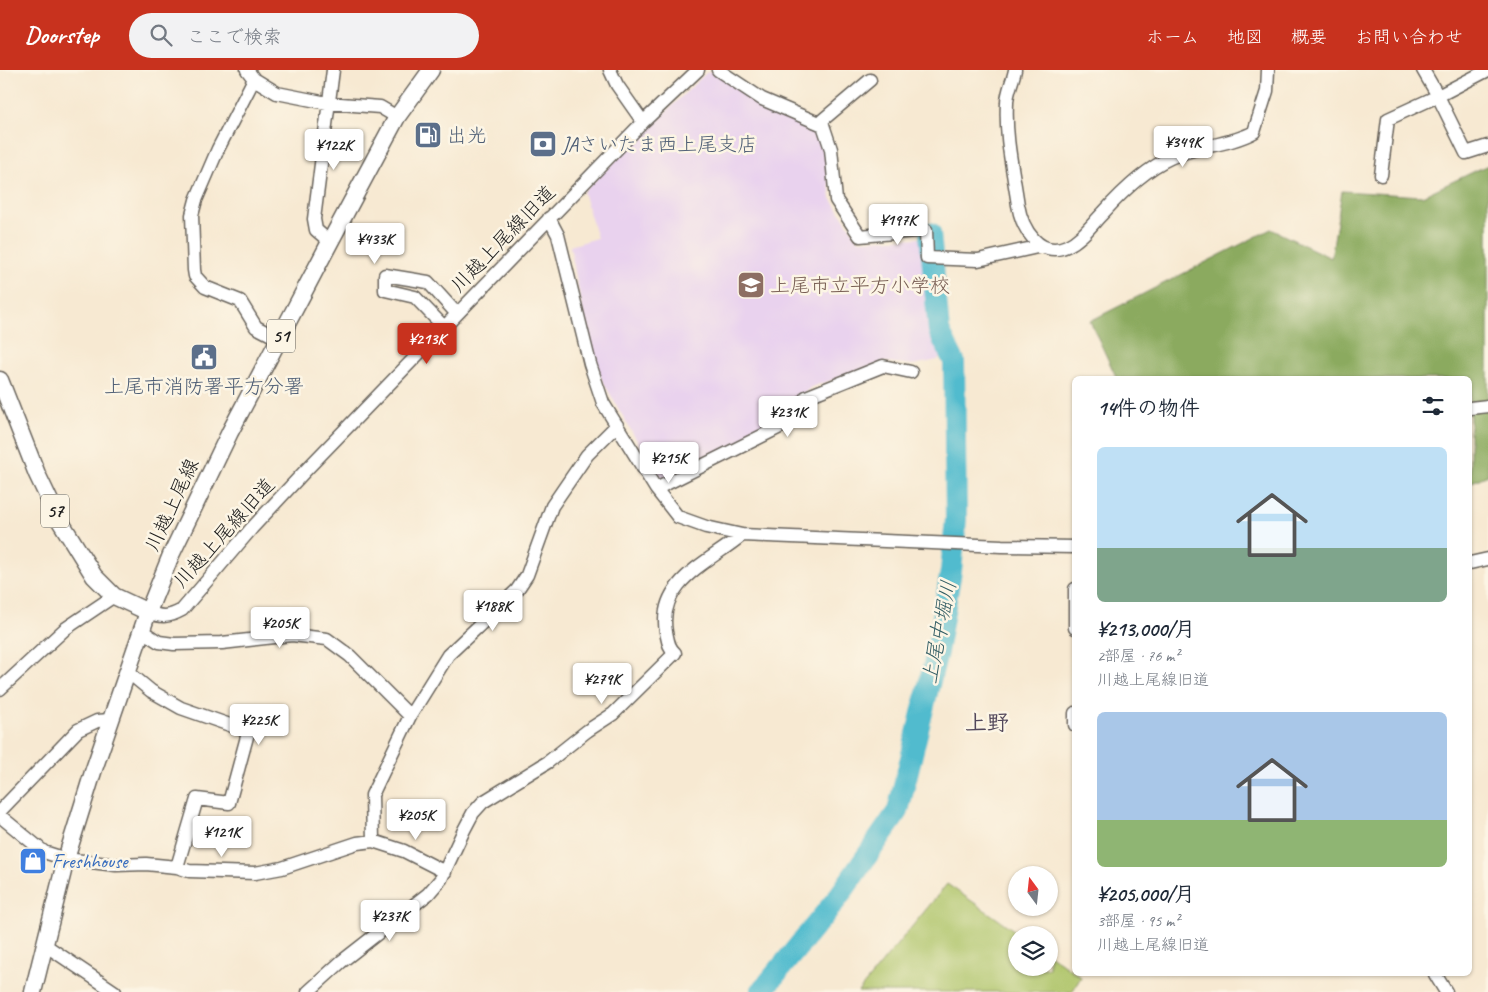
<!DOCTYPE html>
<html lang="ja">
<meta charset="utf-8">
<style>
:root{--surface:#fff;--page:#f2f2f3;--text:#1f2937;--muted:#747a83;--accent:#c8321e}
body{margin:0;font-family:Caveat,"Klee One",sans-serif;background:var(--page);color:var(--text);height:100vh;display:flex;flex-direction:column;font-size:19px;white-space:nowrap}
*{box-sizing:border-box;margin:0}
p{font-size:16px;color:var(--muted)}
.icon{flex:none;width:28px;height:28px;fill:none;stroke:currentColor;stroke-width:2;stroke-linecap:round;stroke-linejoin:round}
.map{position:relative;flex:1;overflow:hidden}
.sheet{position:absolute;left:1072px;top:306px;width:400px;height:600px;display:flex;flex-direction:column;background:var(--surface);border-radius:8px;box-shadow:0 1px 4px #0004}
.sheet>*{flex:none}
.needle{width:32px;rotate:345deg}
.fabs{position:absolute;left:1008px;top:796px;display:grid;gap:10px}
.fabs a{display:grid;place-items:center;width:50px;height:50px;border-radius:50%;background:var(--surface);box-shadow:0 1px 4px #0004;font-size:25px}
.price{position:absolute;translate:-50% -42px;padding:0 11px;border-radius:5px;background:#fff;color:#222;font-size:16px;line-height:32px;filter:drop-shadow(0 1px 2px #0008)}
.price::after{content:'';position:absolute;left:50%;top:30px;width:15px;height:11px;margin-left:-8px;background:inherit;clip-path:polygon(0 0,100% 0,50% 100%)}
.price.active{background:var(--accent);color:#fff}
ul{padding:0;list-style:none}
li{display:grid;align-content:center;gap:10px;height:265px;padding:0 25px}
li span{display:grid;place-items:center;height:155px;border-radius:8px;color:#555}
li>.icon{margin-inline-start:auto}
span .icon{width:90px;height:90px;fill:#fffc;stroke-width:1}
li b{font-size:21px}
h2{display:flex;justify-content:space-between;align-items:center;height:60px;padding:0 25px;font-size:21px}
header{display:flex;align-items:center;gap:30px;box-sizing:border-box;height:70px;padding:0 25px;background:var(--accent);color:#fff}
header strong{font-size:24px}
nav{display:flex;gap:28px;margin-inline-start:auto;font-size:18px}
.search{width:350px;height:45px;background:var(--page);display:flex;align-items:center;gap:12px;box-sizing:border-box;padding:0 18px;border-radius:28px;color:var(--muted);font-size:19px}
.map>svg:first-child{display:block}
</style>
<header>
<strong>Doorstep</strong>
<div class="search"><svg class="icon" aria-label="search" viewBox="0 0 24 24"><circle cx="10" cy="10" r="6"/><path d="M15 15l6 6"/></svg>ここで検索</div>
<nav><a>ホーム</a><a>地図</a><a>概要</a><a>お問い合わせ</a></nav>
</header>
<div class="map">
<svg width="1488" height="922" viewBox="0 0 1488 922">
<rect width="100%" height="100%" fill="#fcf5e5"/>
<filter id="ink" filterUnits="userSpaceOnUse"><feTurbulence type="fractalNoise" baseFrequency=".02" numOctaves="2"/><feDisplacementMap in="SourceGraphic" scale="10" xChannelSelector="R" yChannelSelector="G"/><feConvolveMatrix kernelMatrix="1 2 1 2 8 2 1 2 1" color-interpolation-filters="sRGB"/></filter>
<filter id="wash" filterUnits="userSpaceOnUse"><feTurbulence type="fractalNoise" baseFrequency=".0096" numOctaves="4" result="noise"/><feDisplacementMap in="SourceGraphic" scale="20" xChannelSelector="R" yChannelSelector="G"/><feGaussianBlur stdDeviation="1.12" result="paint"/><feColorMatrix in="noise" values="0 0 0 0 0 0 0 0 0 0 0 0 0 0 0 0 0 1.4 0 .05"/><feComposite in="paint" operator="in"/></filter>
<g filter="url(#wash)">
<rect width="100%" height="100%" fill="#f7e9d2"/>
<!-- built -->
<path fill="#e9d2ee" d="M713 1 819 60 825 80 831 128 858 170 921 168 931 262 941 284 938 290 913 295 886 292 811 317 800 327 792 346 661 413 601 308 585 253 570 176 597 168 583 122 706 3Z"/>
<!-- green -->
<path fill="#afc56a" stroke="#667043" d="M947 814 1021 865H1016V898H1049V884L1081 907 1072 922H858Z"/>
<!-- forest -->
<path fill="#8baa5e" stroke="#54633d" d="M1488 95V405L1470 413V309H1117L1090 251 1271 159 1331 188 1342 121 1422 126Z"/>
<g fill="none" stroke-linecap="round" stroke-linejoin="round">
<!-- river -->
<path stroke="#51bbce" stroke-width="22" d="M761 922 837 829 898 741 937 582 951 501 956 449 954 291 939 261 930 163"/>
</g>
</g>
<g filter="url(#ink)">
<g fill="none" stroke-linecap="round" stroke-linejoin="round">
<!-- minor casing -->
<g stroke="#69645c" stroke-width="15">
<path id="minor" d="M247 0 254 9 277 23 327 33 380 37 397 47
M610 0 617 15 643 52
M718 0 762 29 823 55 831 79 836 130 860 166 926 160 927 188 978 190 1042 176
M1015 0C1013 11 1007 22 1007 33 1005 68 1013 100 1018 135 1022 158 1039 189 1067 176 1082 169 1092 154 1103 143 1121 123 1146 99 1170 88 1197 75 1228 76 1254 62L1267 21 1268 0
M1423 0 1438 26 1466 83 1488 76
M254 9 218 79 196 130 192 145 194 200 195 206 205 217 240 231 256 257 279 269
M819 53 870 10
M1381 105 1388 49 1438 26 1488 0
M549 148 558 165 590 294 603 333 656 419 678 447 706 457 742 465 1002 476 1075 477
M330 172 316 160 314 149 333 0
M444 257 415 227 385 220V205L428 212 457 244
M1470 338 1488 336
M656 419 796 349 806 327 883 296 911 302
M1470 493 1488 489
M1075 519V558
M148 542C162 548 169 547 182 540L252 458 306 400 643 52 698 0
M142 561 159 572 174 574 222 573 292 565 327 569 350 586 410 646
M128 602 151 621 181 638 247 661 248 663 229 733 197 729 177 797
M0 619 65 559 114 526
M1075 643V655
M0 741 78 660 97 651 110 650
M0 746 44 782 66 789 116 795 146 794 177 797 189 801 255 803 282 798 357 773 373 771 404 781 445 802
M373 771 372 725 410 646 448 585 517 520 527 505 552 436 587 385 617 355
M45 875 115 922
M1435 904 1446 922
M308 922 341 892 428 824 441 809 464 760 473 743 483 732 548 692 587 661 613 644 675 583C668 577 668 570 666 562 657 511 710 492 742 465"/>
</g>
<!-- major casing -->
<g stroke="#69645c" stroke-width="19">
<path id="major" d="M0 310 37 404 57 446 94 506 114 526 148 542
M33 922 66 789 93 702 148 542 171 485 230 362 330 172 397 47 431 0"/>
</g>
<!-- minor -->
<use href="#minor" stroke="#fff" stroke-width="12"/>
<!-- major -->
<use href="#major" stroke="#fff" stroke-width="16"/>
</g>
</g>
<!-- icons -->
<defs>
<g id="fuel-square" transform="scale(1.4375)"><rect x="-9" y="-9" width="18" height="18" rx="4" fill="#5c6f8a" stroke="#fcf5e5"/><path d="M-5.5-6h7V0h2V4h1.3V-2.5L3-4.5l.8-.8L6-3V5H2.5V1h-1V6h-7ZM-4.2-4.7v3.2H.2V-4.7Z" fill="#fff"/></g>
<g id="bank-square" transform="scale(1.4375)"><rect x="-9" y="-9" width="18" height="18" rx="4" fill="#5c6f8a" stroke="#fcf5e5"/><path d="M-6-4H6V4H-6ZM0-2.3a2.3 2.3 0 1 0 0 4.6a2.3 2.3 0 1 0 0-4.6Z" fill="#fff"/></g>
<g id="school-square" transform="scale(1.4375)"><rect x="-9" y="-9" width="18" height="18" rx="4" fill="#8d6e63" stroke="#fcf5e5"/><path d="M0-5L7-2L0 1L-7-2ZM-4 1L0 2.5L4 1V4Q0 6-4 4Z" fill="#fff"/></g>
<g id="civic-square" transform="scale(1.4375)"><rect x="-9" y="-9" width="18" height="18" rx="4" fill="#5c6f8a" stroke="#fcf5e5"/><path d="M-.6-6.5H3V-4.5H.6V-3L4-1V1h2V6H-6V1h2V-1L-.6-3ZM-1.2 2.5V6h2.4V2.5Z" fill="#fff"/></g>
<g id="shop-square" transform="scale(1.4375)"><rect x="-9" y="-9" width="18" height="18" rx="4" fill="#3f7fe0" stroke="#fcf5e5"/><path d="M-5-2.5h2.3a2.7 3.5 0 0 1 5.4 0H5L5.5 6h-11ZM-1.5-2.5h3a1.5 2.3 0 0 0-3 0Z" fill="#fff"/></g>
</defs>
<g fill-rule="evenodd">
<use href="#fuel-square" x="428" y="65"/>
<use href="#bank-square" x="543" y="74"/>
<use href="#school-square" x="751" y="215"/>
<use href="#civic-square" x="204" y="287"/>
<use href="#shop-square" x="33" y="791"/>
</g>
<g text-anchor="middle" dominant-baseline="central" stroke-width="5" stroke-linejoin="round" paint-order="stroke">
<!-- shield labels -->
<g fill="#fcf5e5" stroke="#5f5d58" stroke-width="1">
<rect x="267" y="249.5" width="28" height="33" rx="4"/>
<rect x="41" y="424.5" width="28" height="33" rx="4"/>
</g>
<g font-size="19" font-weight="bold" fill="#1c1c1c">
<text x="281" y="266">51</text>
<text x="55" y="441">57</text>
</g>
<!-- service labels -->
<g font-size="20" fill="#4e5e75" stroke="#fcf5e5" text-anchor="start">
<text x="447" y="65">出光</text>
<text x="562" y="74">JAさいたま西上尾支店</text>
<text x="204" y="316" text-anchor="middle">上尾市消防署平方分署</text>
</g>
<!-- street labels -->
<g font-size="20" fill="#1c1c1c" stroke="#fcf5e5">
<text transform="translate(503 169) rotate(-46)">川越上尾線旧道</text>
<text transform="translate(172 435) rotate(-65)">川越上尾線</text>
<text transform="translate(224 463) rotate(-48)">川越上尾線旧道</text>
</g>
<!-- education labels -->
<g font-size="20" fill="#785e54" stroke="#fcf5e5" text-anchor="start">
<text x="770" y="215">上尾市立平方小学校</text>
</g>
<!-- shop labels -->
<g font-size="20" fill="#366cbe" stroke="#fcf5e5" text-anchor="start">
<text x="52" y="791">Freshhouse</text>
</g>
<!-- water labels -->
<g font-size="21" font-style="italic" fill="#315c63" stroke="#fcf5e5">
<text transform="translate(939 562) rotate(-79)">上尾中堀川</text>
</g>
<!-- quarter labels -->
<g font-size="22" font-weight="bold" fill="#53485b" stroke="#fcf5e5">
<text x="987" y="653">上野</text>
</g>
</g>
</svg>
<div class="fabs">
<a><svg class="needle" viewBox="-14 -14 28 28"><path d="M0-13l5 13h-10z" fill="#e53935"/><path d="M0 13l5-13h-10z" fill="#747a83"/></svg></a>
<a><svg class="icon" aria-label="layers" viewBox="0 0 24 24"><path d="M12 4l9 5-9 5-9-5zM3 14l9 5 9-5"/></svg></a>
</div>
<b class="price" style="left:1183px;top:98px">¥349K</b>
<b class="price" style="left:334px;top:101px">¥122K</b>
<b class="price" style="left:898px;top:176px">¥197K</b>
<b class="price" style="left:375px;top:195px">¥433K</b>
<b class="price active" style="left:427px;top:295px">¥213K</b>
<b class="price" style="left:788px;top:368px">¥231K</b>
<b class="price" style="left:669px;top:414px">¥215K</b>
<b class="price" style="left:493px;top:562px">¥188K</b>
<b class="price" style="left:280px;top:579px">¥205K</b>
<b class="price" style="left:602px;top:635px">¥279K</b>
<b class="price" style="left:259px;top:676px">¥225K</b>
<b class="price" style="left:416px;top:771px">¥205K</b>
<b class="price" style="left:222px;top:788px">¥121K</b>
<b class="price" style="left:390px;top:872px">¥237K</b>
<section class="sheet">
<h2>14件の物件<svg class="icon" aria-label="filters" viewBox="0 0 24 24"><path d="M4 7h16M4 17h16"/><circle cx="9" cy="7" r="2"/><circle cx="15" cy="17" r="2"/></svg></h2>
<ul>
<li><span style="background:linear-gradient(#bfe0f5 65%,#7fa58c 0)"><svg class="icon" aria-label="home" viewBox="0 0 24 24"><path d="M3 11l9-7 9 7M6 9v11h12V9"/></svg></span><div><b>¥213,000/月</b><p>2部屋 · 76 m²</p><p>川越上尾線旧道</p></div></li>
<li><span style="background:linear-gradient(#a9c7e8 70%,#8fb573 0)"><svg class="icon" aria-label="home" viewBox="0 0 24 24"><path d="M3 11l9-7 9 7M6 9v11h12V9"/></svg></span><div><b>¥205,000/月</b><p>3部屋 · 95 m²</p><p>川越上尾線旧道</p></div></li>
</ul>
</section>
</div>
